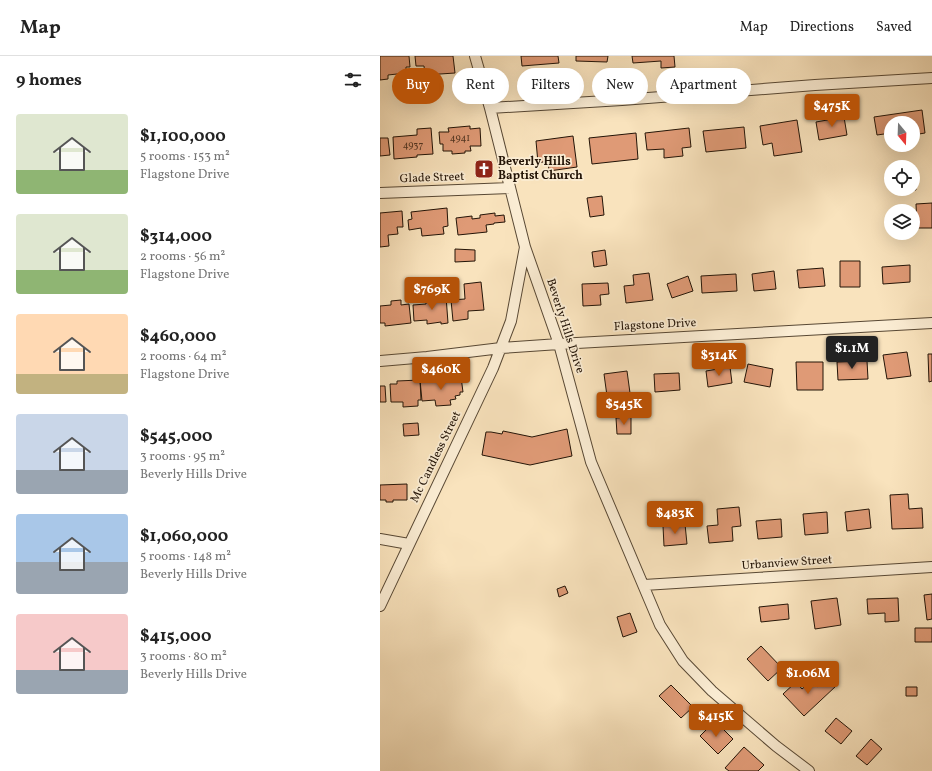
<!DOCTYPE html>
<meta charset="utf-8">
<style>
:root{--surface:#fff;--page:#f6f6f6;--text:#222;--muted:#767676;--line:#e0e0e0;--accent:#b45309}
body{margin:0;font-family:Vollkorn,serif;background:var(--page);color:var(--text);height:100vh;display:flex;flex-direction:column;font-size:15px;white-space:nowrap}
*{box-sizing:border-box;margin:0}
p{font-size:13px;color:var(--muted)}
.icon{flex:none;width:22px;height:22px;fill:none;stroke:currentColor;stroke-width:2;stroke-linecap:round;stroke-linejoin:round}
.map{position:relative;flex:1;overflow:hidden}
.side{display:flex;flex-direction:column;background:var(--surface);width:380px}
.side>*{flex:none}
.banner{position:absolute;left:12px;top:12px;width:380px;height:36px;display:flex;gap:8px}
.needle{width:26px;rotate:161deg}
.buttons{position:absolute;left:504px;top:60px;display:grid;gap:8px}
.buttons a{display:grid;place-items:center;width:36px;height:36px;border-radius:50%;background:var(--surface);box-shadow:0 4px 16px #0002;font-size:20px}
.price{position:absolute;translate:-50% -34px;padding:0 9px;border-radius:4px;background:var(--accent);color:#fff;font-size:13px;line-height:26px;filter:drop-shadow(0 1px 2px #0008)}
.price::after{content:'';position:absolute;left:50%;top:24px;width:12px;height:9px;margin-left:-6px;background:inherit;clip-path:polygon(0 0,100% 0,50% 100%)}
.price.current{background:#222;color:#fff}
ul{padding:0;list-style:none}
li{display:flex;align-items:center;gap:12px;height:100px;padding:0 16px}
li span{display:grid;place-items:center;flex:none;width:112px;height:80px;border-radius:4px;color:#555}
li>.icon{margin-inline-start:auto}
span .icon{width:48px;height:48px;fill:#fffc;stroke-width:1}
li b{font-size:17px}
h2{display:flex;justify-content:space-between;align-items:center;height:48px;padding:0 16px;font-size:17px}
.pill{padding:0 14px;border-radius:18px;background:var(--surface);box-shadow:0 4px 16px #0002;font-size:14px;line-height:36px}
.pill.current{background:var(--accent);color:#fff}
header{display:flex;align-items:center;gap:24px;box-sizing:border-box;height:56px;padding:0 20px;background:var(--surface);border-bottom:1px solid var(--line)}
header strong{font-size:19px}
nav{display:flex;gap:22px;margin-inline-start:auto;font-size:14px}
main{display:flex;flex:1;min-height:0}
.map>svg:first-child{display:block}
</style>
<header>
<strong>Map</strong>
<nav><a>Map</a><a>Directions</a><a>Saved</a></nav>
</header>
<main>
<section class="side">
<h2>9 homes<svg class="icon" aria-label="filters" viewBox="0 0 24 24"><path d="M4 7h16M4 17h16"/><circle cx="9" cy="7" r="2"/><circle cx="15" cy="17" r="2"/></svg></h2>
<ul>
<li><span style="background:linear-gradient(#dfe7d0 70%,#8fb573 0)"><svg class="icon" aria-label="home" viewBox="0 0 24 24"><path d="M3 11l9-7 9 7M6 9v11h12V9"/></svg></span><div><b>$1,100,000</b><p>5 rooms · 153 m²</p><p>Flagstone Drive</p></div></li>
<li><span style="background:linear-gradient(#dfe7d0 70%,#8fb573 0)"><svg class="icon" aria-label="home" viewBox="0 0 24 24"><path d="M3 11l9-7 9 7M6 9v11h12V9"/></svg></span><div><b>$314,000</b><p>2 rooms · 56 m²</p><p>Flagstone Drive</p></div></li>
<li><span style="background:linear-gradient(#ffd9b3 75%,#c2b280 0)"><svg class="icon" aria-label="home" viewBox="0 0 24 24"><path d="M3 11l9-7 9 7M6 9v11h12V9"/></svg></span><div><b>$460,000</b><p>2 rooms · 64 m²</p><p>Flagstone Drive</p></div></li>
<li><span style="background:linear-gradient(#c9d6e8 70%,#9aa5b1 0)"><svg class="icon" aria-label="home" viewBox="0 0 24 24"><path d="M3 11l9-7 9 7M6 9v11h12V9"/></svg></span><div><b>$545,000</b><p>3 rooms · 95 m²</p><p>Beverly Hills Drive</p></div></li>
<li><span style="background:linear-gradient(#a9c7e8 60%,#9aa5b1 0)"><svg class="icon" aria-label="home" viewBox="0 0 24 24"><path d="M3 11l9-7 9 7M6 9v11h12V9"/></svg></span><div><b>$1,060,000</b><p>5 rooms · 148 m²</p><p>Beverly Hills Drive</p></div></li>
<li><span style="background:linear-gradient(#f6c9c9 70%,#9aa5b1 0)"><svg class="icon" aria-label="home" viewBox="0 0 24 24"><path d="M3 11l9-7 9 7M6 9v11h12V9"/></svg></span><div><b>$415,000</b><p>3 rooms · 80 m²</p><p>Beverly Hills Drive</p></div></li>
</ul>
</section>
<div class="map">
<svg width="552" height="715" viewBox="0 0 552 715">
<rect width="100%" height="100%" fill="#f9e3bd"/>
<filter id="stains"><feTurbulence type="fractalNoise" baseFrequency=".005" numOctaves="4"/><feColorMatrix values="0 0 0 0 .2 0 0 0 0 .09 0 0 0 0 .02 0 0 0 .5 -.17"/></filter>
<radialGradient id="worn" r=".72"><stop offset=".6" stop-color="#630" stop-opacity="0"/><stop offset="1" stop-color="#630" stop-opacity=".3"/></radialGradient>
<!-- building -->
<path fill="#df9a76" stroke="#231407" d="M0 0H29L30 11H26V17L8 19V23L0 24Z
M35 0H73L75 17 45 19 44 10H36Z
M141 0H178L179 7 142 10Z
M196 0H228L227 6 196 5Z
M252 0H294L295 11 281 12V5L253 7Z
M542 54 545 77 533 79V67H511V77L497 79 494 61Z
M464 61 467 79 439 84 436 66Z
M417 64 422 96 394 100 392 87 383 89 380 70Z
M90 70V73L100 72 101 90H90L91 95H85V97L72 98V95H63V88H60L59 76H69L68 72Z
M364 71 366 92 326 96 323 75Z
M51 72 53 98 37 99V101L14 103 13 81 37 79V73Z
M309 72 311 91 302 92 303 100 284 102V93L267 94 265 77Z
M256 77 258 103 212 108 209 82Z
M193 80 197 111 169 115 168 105 158 107 156 85Z
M0 82H8L10 99 0 100Z
M533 124H535L536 134 522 135V133H533Z
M222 140 224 159 210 161 207 142Z
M552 147V172H537L536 148Z
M67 152 68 170 63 171 64 178 42 180 41 172 29 174 28 164 32 163 31 156Z
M22 155 23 171H17L18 178 8 179 9 190 0 191V157Z
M115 157V160L124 159 125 166 114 167V168L106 169 107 176 78 179 76 162 92 160V163L100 162V159Z
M75 193 95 194V205L75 206Z
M225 194 227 209 214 211 212 196Z
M460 205H480V231H460Z
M530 209V226L503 228 502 211Z
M443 212 445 230 419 232 417 214Z
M394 215 396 233 374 235 372 218Z
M269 217 273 244 246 247 244 230 254 229 253 219Z
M356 218 357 235 322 237 321 220Z
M308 220 313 235 292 242 287 228Z
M101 226 104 254 88 255V263L73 265 71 244 85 243 84 228Z
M228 227 229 238 220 239 221 249 203 250 202 228Z
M66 240 68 267 61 268V266L47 268V264L34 265 33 249 46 248V244L57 243V241Z
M21 244V249L29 248 31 267 5 270V267H0V250L11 249V245Z
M527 296 531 320 507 323 503 299Z
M548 298H552V325L549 326Z
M487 305 488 323 458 324 457 306Z
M416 306H443V334H417Z
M368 308 393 313 390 331 364 326Z
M350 311 352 327 328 331 326 315Z
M247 315 250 337 227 340 224 318Z
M299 317 300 334 275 336 274 318Z
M81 321 83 336H80V339L75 340 76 343 70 344 71 349 56 350 55 344 42 345 40 324 54 323V325H61V327L71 326V322Z
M40 324 41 344H38V350L23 351V346H11L10 328H17V325Z
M0 330H5L6 346H0Z
M251 361V378H237L236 362Z
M38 367 39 379 24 380 23 368Z
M187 373 192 400 150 409 102 399 106 376H111L122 378 123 375 152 381Z
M27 428V444H13V446H6V444H0V429Z
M528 438 529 453 542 452 543 472 512 473 510 439Z
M359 451 361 470 352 471 353 485 329 487 327 470 338 469 337 453Z
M489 453 491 472 467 475 465 456Z
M447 456 448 477 425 479 423 458Z
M401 463 402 481 378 483 376 465Z
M305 468 307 488 284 490 283 470Z
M185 530 188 537 179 541 177 533Z
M552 538V563L547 564 544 539Z
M457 542 461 569 435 573 431 545Z
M518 542 519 565 505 566V557L488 558 487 543Z
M408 548 409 563 381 566 379 551Z
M250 557 257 576 243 581 237 561Z
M535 572H552V586H535Z
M381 590 402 612 388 625 367 603Z
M448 621 456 630 424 660 403 638 416 626 422 633 431 625 437 631Z
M291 629 313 651 301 662 279 640Z
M526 631H537V640H526Z
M456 662 472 675 461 688 445 675Z
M335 665 353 683 338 698 320 680Z
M491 683 502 693 487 709 476 700Z
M364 691 384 709 378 715H349L345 712Z"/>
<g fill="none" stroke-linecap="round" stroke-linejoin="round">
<!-- minor casing -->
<g stroke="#584834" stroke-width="12">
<path id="minor" d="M95 0 110 52 145 191 179 288 211 406 280 569 303 605 332 635 396 690 429 715
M110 52 242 44 435 29 552 22
M0 137 130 132
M0 305 47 301 121 292 179 288 552 267
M0 483 29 488
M264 529 552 511
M0 550 113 312 131 265 145 191"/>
</g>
<!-- minor -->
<use href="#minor" stroke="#fbedd4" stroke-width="10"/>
</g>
<!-- icons -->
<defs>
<g id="church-square" transform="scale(1)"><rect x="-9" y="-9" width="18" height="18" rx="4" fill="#8f2418" stroke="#fbedd4"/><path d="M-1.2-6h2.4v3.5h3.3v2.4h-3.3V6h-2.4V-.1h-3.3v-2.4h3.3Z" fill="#fff"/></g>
</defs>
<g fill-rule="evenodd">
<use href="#church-square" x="104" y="113"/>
</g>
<g text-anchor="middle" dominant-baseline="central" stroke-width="3.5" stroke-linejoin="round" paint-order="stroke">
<!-- number labels -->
<g font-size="10" fill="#523623">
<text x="80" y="82">4941</text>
<text x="33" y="89">4937</text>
</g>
<!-- poi labels -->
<g font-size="12" font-weight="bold" fill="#231407" stroke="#fbedd4" text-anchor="start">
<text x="118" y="106">Beverly Hills<tspan x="118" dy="14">Baptist Church</tspan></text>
</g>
<!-- street labels -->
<g font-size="12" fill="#231407" stroke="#fbedd4">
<text transform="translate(52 122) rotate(-2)">Glade Street</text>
<text transform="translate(275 269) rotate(-3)">Flagstone Drive</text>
<text transform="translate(185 270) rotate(72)">Beverly Hills Drive</text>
<text transform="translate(56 401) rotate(-64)">Mc Candless Street</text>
<text transform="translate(407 507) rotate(-4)">Urbanview Street</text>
</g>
</g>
<rect width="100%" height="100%" filter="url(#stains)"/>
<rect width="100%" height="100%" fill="url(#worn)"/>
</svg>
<div class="buttons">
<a><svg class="needle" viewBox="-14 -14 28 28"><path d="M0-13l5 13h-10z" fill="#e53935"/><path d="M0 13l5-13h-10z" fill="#767676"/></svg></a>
<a><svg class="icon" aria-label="locate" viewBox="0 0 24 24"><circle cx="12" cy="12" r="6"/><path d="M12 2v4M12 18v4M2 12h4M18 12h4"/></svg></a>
<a><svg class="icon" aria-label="layers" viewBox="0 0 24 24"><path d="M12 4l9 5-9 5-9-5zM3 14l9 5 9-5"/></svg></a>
</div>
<b class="price" style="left:452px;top:72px">$475K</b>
<b class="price" style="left:52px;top:255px">$769K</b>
<b class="price current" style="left:472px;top:314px">$1.1M</b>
<b class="price" style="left:339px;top:321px">$314K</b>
<b class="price" style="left:61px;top:335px">$460K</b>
<b class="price" style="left:244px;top:370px">$545K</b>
<b class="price" style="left:295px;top:479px">$483K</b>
<b class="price" style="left:428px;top:639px">$1.06M</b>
<b class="price" style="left:336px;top:682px">$415K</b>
<div class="banner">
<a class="pill current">Buy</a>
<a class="pill">Rent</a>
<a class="pill">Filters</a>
<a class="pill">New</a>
<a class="pill">Apartment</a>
</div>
</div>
</main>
